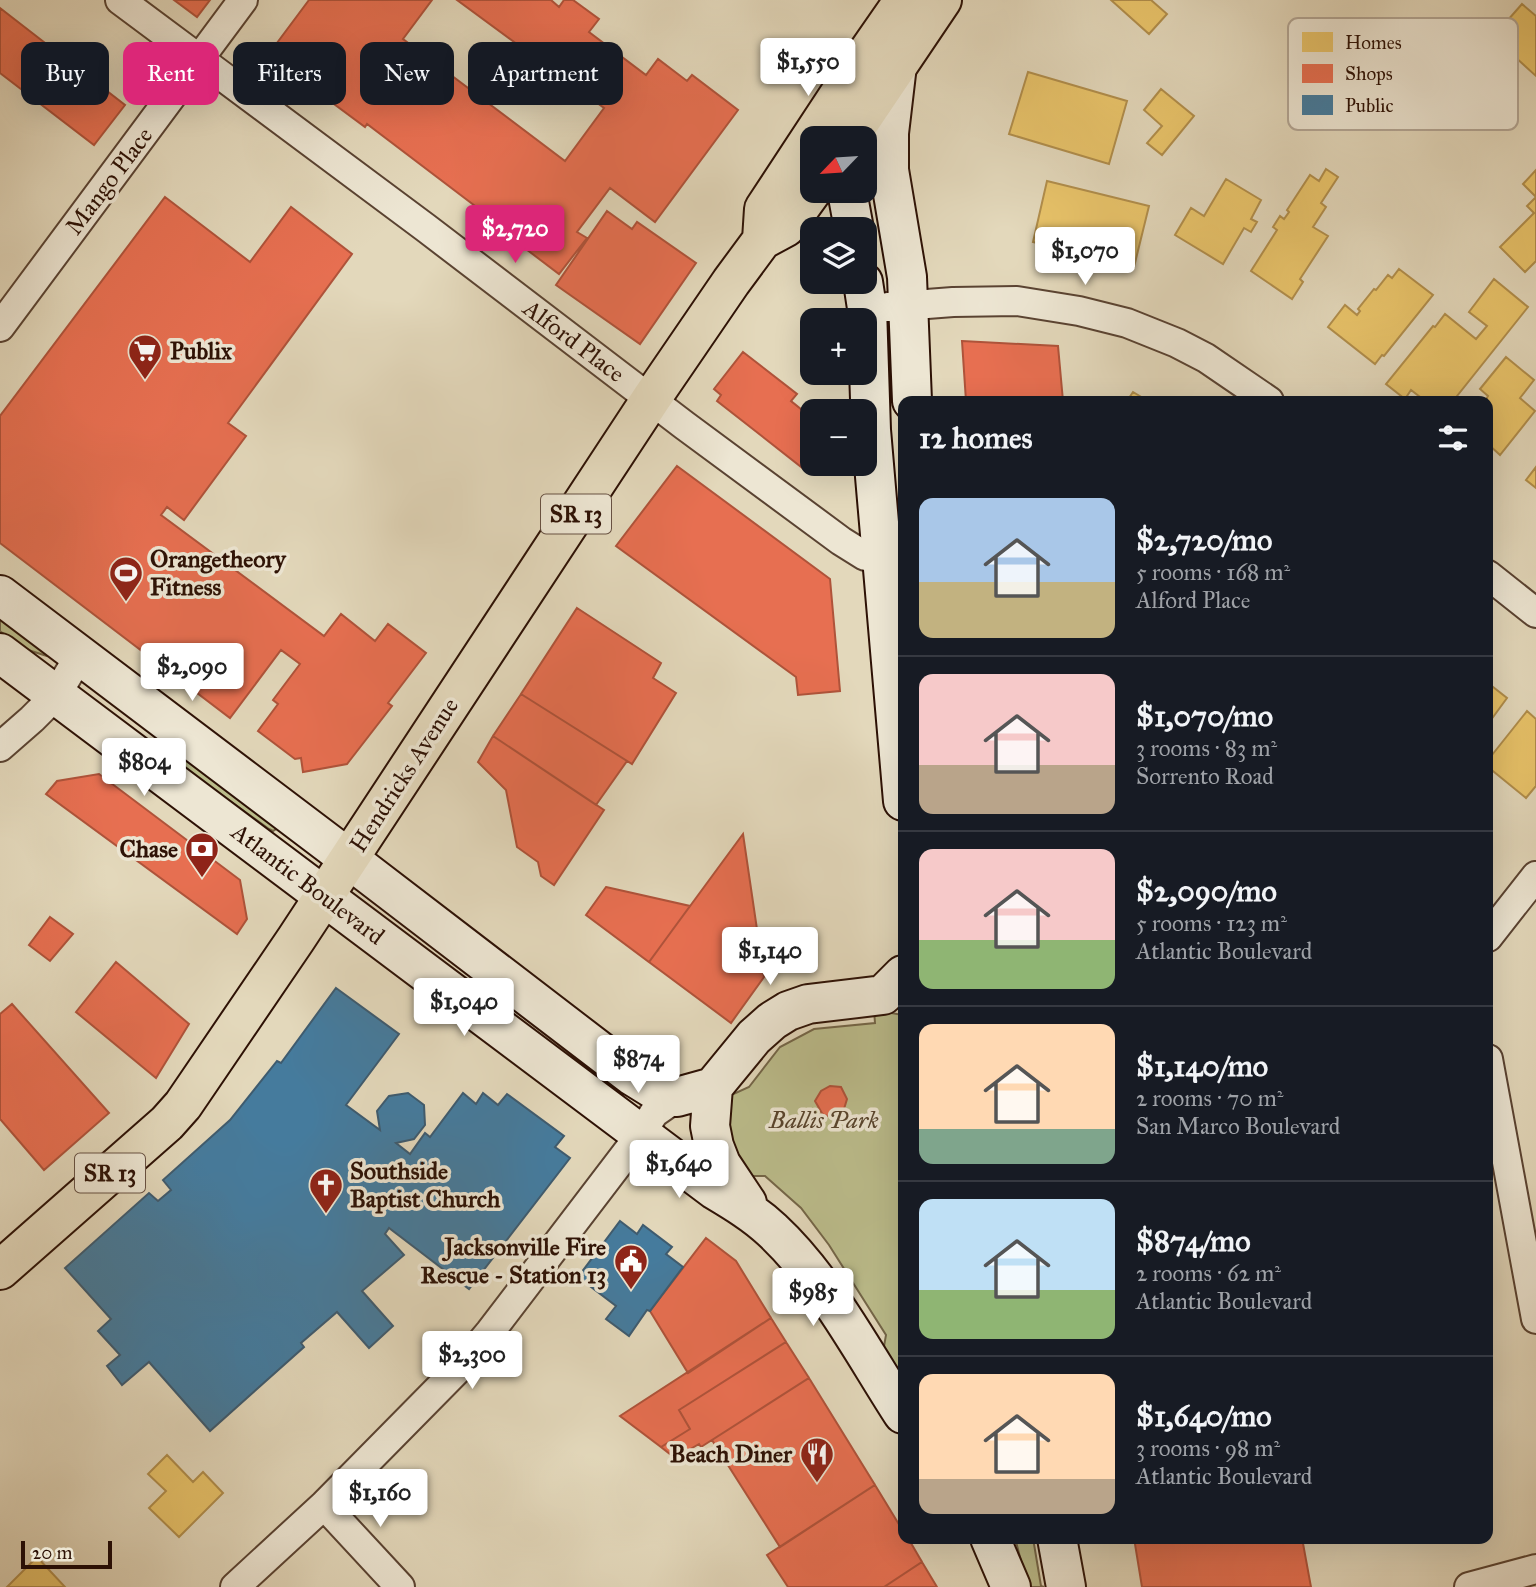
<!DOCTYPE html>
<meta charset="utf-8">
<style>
:root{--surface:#171b24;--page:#20242c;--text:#f1f3f6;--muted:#9ea1a6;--line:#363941;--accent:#db2777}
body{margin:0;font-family:"IM FELL Great Primer",serif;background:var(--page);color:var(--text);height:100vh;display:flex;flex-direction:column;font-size:26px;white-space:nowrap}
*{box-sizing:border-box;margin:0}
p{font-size:23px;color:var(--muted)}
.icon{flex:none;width:38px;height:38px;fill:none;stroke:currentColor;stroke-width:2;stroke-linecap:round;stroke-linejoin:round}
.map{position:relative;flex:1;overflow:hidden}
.details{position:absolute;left:898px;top:396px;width:595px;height:1148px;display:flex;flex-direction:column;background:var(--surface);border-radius:14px;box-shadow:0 7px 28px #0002}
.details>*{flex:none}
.banner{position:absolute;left:21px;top:42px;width:665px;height:63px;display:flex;gap:14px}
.needle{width:46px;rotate:245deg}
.tools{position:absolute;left:800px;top:126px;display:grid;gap:14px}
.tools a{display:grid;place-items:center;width:77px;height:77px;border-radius:14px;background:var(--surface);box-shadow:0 7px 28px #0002;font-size:35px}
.scale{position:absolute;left:21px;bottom:18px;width:91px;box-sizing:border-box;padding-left:7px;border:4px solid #2d1105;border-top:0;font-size:19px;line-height:24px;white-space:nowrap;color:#2d1105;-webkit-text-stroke:5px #ede6d3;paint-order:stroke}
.price{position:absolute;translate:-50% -60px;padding:0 16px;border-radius:7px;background:#fff;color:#222;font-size:23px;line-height:46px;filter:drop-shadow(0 2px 4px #0008)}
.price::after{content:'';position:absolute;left:50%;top:42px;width:21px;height:16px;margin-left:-10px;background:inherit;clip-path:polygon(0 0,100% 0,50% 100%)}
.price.active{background:var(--accent);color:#fff}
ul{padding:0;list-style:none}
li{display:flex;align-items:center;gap:21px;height:175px;padding:0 21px}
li+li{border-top:2px solid var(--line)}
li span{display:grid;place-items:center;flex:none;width:196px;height:140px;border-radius:14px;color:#555}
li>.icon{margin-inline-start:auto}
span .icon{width:84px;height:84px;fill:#fffc;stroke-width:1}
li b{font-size:30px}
h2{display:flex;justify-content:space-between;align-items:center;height:84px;padding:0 21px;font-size:30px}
.chip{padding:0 24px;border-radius:14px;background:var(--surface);box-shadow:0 7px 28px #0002;font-size:24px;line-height:63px}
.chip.active{background:var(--accent);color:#fff}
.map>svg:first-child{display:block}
</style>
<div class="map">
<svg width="1536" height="1587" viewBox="0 0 1536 1587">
<rect width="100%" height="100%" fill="#e3d8bb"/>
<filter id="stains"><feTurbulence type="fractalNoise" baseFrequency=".00286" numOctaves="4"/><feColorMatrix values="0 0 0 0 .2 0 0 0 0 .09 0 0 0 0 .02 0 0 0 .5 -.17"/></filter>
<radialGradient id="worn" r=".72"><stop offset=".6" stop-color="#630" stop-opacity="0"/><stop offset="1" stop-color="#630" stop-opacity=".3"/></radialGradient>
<!-- green -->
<path fill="#bbbc8b" stroke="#746648" stroke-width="2" d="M0 616 49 653 47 656 22 648 0 631Z
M163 742 278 824 276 829 273 831 269 829 163 753 160 746Z
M874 1010 903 1015V1379L883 1352 886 1335 829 1245 801 1208 765 1176H745L723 1141 729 1096 749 1087 780 1047 814 1029 875 1023Z
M1015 1538H1033L1041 1586 1044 1587H1025L1026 1580Z"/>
<!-- homes -->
<path fill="#e9c46a" stroke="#b18e4c" stroke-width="2" d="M1111 0H1151L1167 14 1149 34Z
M1522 4 1536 16V76L1493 37Z
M1028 72 1127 101 1109 164 1009 134Z
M1161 89 1194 116 1162 155 1147 143 1162 126 1144 110Z
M1326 169 1338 177 1321 203 1326 207 1313 227 1328 236 1300 279 1303 282 1292 299 1251 271 1277 230 1273 227 1280 216 1284 219 1289 212 1287 210 1310 175 1319 181Z
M1536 170V261L1525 272 1500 247 1534 213 1527 206 1536 197 1523 184Z
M1226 179 1261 200 1251 219 1257 222 1251 232 1244 228 1223 264 1175 235 1191 208 1204 216Z
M1047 181 1149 206 1134 267 1033 242Z
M1399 269 1433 295 1384 356 1382 355 1375 364 1328 327 1345 305 1357 315 1360 311 1358 309 1374 289 1376 290 1388 275 1392 278Z
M1494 279 1528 307 1453 401H1417L1420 397 1411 390 1405 399 1386 384 1433 326 1435 327 1445 314 1476 339 1487 326 1469 312Z
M1506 357 1534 380 1520 398 1535 411 1500 455 1488 444V401H1485L1488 396 1480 389Z
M1133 392 1148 401H1127Z
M1536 467V488L1526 480Z
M1488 683 1507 698 1488 724Z
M1527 711 1536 719V786L1526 798 1488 767V760Z
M167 1455 193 1482 203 1472 223 1493 179 1537 149 1508 166 1491 148 1474Z
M37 1557 65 1587H7Z"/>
<!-- shops -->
<path fill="#e76f51" stroke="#af533a" stroke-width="2" d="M174 0H210L197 17Z
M309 0H432L403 39 565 161 604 108 457 0H551L559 7 564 0H573L599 19 589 32 646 75 658 59 687 81 692 75 738 110 655 222 610 188 577 232 587 238 559 274 477 212 479 209 367 124 365 127 268 55Z
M0 8 125 105 94 145 0 73Z
M165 197 250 262 291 207 352 254 228 423 246 436 184 520 167 507 161 515 324 636 341 614 375 641 388 624 426 653 388 703 392 706 347 764 303 772 301 758 295 759 258 731 278 704 273 700 300 664 281 650 230 718 0 543V416Z
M607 211 632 229 637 222 696 263 640 344 556 285Z
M962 341 1058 346 1063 401H966Z
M743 352 797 394 791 401 812 418V461L805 470 717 401 721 395 714 389Z
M677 466 830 579 840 691 798 695 796 677 616 546Z
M577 608 661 663 653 678 676 693 632 764 521 694Z
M521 694 627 761 596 805 493 736Z
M493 736 604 810 554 885 541 876 538 862 517 847 506 790 478 762Z
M99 774 240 880 247 919 237 934 46 794 57 781Z
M743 834 764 977 731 1023 649 962Z
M606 887 690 906 649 962 586 915Z
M50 917 73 934 50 961 29 945Z
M116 962 189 1024 156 1078 76 1012Z
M12 1004 109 1113 44 1170 0 1119V1014Z
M830 1086 841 1087 847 1099 844 1109 834 1117 823 1115 815 1101 821 1091Z
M706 1238 736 1261 771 1318 688 1373 650 1311Z
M771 1318 786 1342 679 1410 690 1429 661 1447 620 1416Z
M786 1342 809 1378 701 1447 699 1444 675 1458 661 1447 690 1429 679 1410Z
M809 1378 875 1485 780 1547 712 1440Z
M875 1485 903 1531V1538H908L922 1562 884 1587H788L767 1555Z
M1134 1538H1302L1311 1587H1142Z
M922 1562 937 1587H884Z"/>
<!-- public -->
<path fill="#457b9d" stroke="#3e5b6f" stroke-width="2" d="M336 988 399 1034 346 1105 380 1130 377 1111 389 1096 408 1093 424 1105 425 1125 414 1139 396 1143 410 1154 425 1133 430 1137 463 1093 476 1104 483 1093 498 1105 507 1094 564 1136 555 1147 570 1158 469 1289 389 1228 385 1234 404 1255 362 1291 393 1326 369 1348 337 1312 301 1343 304 1347 210 1431 149 1362 122 1385 107 1366 120 1355 98 1331 111 1319 65 1268 149 1193 158 1201 171 1190 163 1180 230 1120 277 1061 281 1063Z
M620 1221 637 1234 643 1225 672 1247 666 1254 683 1267 650 1311 647 1310 629 1336 606 1319 616 1306 578 1277Z"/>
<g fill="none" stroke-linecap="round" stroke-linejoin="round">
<!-- minor casing -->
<g stroke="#5a4332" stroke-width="32">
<path id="minor" d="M120 0 426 228 684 425 841 541 865 556 903 554
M888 307 953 302 1017 301 1079 311 1127 323 1177 343 1206 358 1269 401
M0 327 243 0
M1488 575 1536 613
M0 747 32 719 56 695 80 655
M1488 937 1536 876
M1488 1059 1536 1319
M324 1505 400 1587
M235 1587 324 1505 464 1363 490 1332 641 1134 654 1113 677 1097
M1469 1587 1536 1569"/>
</g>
<!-- secondary casing -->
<g stroke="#2d1105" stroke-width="42">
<path id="secondary" d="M897 65 889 133V170L907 277 912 401
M847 191 854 229
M863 282 867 308 871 430 903 801
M0 595 349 859 631 1075 660 1093 677 1097 713 1087
M0 653 715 1190C735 1202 755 1214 772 1230 825 1279 864 1354 903 1414
M747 1203 721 1164 714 1146 710 1126 713 1087 754 1037 772 1021 788 1011 808 1004 883 995 903 975
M990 1538 1011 1587
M1057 1538 1066 1587"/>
</g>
<!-- primary casing -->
<g stroke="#2d1105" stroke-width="42">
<path id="primary" d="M849 138 942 0
M762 240 764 209 854 72 904 0
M0 1270 167 1123 183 1105 296 939 651 399 731 282 762 240 786 227 812 191"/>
</g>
<!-- minor -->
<use href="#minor" stroke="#ede6d3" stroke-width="28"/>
<!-- secondary -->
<use href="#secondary" stroke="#ede6d3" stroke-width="38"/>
<!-- primary -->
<use href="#primary" stroke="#e3d8bb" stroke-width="38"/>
</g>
<!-- icons -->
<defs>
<g id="supermarket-pin" transform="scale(1.75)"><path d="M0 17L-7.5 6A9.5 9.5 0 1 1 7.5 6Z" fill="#8f2418" stroke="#ede6d3"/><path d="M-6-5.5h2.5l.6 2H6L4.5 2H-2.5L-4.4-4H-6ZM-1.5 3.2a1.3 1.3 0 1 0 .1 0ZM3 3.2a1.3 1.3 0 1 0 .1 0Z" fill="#fff"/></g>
<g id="stadium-pin" transform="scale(1.75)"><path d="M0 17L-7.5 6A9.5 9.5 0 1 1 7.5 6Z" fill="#8f2418" stroke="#ede6d3"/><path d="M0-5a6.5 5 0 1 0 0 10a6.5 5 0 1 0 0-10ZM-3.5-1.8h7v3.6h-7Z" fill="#fff"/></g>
<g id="bank-pin" transform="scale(1.75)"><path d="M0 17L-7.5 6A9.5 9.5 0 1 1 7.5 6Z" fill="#8f2418" stroke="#ede6d3"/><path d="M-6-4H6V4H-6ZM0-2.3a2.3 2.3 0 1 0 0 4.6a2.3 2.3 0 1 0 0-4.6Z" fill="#fff"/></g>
<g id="church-pin" transform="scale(1.75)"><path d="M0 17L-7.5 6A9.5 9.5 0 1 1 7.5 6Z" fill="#8f2418" stroke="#ede6d3"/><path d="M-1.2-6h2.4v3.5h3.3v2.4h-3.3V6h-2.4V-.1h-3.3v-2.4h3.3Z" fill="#fff"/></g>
<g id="civic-pin" transform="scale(1.75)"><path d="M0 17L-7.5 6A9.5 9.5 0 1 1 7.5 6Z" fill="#8f2418" stroke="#ede6d3"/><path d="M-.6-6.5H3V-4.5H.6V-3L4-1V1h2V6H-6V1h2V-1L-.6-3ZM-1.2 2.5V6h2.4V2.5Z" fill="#fff"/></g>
<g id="restaurant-pin" transform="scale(1.75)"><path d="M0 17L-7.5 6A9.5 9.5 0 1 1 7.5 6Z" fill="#8f2418" stroke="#ede6d3"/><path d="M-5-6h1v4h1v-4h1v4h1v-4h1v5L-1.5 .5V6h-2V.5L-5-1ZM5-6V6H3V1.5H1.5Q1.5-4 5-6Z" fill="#fff"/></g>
</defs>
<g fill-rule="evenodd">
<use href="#supermarket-pin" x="145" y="351"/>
<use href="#stadium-pin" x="126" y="573"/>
<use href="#bank-pin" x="202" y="849"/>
<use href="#church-pin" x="326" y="1185"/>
<use href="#civic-pin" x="631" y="1261"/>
<use href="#restaurant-pin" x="817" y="1454"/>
</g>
<g text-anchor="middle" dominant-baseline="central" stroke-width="7" stroke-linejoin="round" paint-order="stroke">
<!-- shield labels -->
<g fill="#ede6d3" stroke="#675143" stroke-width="2">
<rect x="541" y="494.5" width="70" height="39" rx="5"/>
<rect x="75" y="1153.5" width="70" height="39" rx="5"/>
</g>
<g font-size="23" font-weight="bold" fill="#2d1105">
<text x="576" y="514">SR 13</text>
<text x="110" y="1173">SR 13</text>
</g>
<!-- street labels -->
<g font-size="24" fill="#2d1105" stroke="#ede6d3">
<text transform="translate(109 181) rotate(-53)">Mango Place</text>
<text transform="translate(574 341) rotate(37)">Alford Place</text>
<text transform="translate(404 775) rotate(-57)">Hendricks Avenue</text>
<text transform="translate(308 884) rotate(37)">Atlantic Boulevard</text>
</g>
<!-- poi labels -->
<g font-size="24" font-weight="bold" fill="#2d1105" stroke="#ede6d3" text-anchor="start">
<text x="170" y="351">Publix</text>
<text x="150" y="559">Orangetheory<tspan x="150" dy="28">Fitness</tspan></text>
<text x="178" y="849" text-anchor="end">Chase</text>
<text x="350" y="1171">Southside<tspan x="350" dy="28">Baptist Church</tspan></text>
<text x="606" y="1247" text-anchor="end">Jacksonville Fire<tspan x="606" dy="28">Rescue - Station 13</tspan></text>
<text x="792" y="1454" text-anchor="end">Beach Diner</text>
</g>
<!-- park labels -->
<g font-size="24" font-style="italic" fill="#58442d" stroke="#ede6d3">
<text x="824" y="1120">Ballis Park</text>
</g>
</g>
<!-- legend -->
<rect x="1288" y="18" width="230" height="112" rx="10" fill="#ede6d3" stroke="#b3a695" stroke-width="2"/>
<rect x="1302" y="32" width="31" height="20" fill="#e9c46a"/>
<rect x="1302" y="64" width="31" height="19" fill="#e76f51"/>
<rect x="1302" y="95" width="31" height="20" fill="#457b9d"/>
<g font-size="19" fill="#2d1105">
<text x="1345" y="49">Homes</text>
<text x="1345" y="80">Shops</text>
<text x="1345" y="112">Public</text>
</g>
<rect width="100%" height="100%" filter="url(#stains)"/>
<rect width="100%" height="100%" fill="url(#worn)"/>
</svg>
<div class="tools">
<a><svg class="needle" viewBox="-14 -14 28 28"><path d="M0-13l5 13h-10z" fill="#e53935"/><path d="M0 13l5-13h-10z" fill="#9ea1a6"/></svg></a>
<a><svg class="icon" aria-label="layers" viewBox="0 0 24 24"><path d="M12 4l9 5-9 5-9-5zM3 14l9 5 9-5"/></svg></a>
<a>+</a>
<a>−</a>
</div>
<div class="scale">20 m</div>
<b class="price" style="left:808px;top:98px">$1,550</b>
<b class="price active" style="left:515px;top:265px">$2,720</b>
<b class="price" style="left:1085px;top:287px">$1,070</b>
<b class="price" style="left:192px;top:703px">$2,090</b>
<b class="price" style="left:144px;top:798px">$804</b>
<b class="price" style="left:770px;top:987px">$1,140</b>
<b class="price" style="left:464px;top:1038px">$1,040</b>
<b class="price" style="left:638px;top:1095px">$874</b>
<b class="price" style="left:679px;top:1200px">$1,640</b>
<b class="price" style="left:813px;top:1328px">$985</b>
<b class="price" style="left:472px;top:1391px">$2,300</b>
<b class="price" style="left:380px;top:1529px">$1,160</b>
<div class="banner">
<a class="chip">Buy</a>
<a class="chip active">Rent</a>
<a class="chip">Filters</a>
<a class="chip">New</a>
<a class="chip">Apartment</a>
</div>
<section class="details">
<h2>12 homes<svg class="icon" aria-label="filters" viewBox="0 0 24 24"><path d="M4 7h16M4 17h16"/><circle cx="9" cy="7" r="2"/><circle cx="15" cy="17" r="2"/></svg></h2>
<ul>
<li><span style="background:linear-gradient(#a9c7e8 60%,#c2b280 0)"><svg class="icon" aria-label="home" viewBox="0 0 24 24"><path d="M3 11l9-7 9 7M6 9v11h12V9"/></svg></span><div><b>$2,720/mo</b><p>5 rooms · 168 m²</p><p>Alford Place</p></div></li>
<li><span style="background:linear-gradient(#f6c9c9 65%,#b9a48a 0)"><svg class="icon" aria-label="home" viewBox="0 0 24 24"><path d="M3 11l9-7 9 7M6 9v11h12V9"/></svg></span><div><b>$1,070/mo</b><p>3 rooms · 83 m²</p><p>Sorrento Road</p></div></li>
<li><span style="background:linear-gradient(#f6c9c9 65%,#8fb573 0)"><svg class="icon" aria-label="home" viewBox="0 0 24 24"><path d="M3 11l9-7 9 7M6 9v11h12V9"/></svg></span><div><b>$2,090/mo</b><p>5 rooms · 123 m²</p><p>Atlantic Boulevard</p></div></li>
<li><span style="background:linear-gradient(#ffd9b3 75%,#7fa58c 0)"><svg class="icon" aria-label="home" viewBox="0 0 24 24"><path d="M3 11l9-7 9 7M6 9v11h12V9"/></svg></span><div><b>$1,140/mo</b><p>2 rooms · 70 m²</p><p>San Marco Boulevard</p></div></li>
<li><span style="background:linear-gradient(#bfe0f5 65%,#8fb573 0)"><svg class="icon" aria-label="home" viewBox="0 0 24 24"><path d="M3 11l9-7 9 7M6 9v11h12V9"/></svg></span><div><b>$874/mo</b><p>2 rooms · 62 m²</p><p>Atlantic Boulevard</p></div></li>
<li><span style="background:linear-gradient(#ffd9b3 75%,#b9a48a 0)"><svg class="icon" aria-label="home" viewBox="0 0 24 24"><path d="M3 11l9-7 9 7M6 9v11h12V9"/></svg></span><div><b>$1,640/mo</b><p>3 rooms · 98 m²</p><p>Atlantic Boulevard</p></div></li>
</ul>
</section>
</div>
